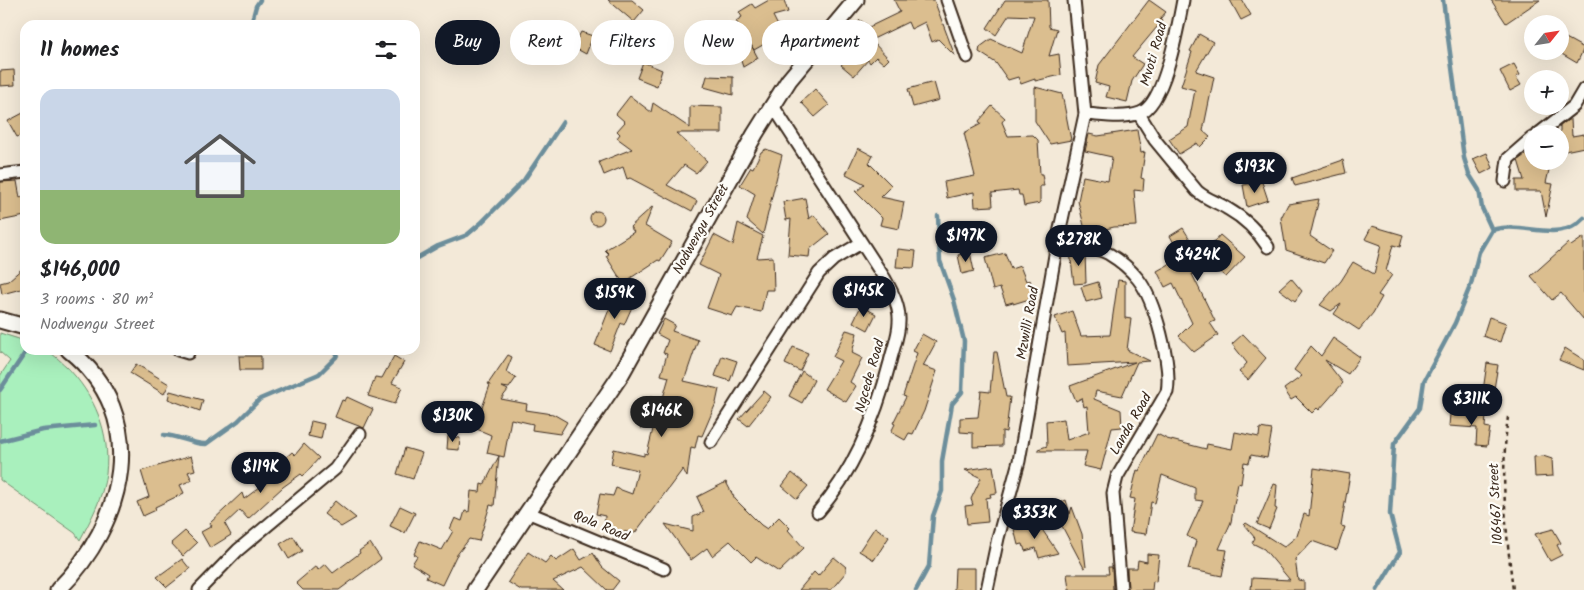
<!DOCTYPE html>
<meta charset="utf-8">
<style>
:root{--surface:#fff;--page:#f6f6f6;--text:#202124;--muted:#757577;--accent:#111827}
body{margin:0;font-family:Kalam,sans-serif;background:var(--page);color:var(--text);height:100vh;display:flex;flex-direction:column;font-size:19px;white-space:nowrap}
*{box-sizing:border-box;margin:0}
p{font-size:16px;color:var(--muted)}
.icon{flex:none;width:28px;height:28px;fill:none;stroke:currentColor;stroke-width:2;stroke-linecap:round;stroke-linejoin:round}
.map{position:relative;flex:1;overflow:hidden}
.drawer{position:absolute;left:20px;top:20px;width:400px;height:335px;display:flex;flex-direction:column;background:var(--surface);border-radius:15px;box-shadow:0 5px 20px #0002}
.drawer>*{flex:none}
.top-card{position:absolute;left:435px;top:20px;width:475px;height:45px;display:flex;gap:10px}
.needle{width:32px;rotate:60deg}
.buttons{position:absolute;left:1524px;top:15px;display:grid;gap:10px}
.buttons a{display:grid;place-items:center;width:45px;height:45px;border-radius:50%;background:var(--surface);box-shadow:0 5px 20px #0002;font-size:25px}
.price{position:absolute;translate:-50% -42px;padding:0 11px;border-radius:18px;background:var(--accent);color:#fff;font-size:16px;line-height:32px;filter:drop-shadow(0 1px 2px #0008)}
.price::after{content:'';position:absolute;left:50%;top:30px;width:15px;height:11px;margin-left:-8px;background:inherit;clip-path:polygon(0 0,100% 0,50% 100%)}
.price.selected{background:#222;color:#fff}
ul{padding:0;list-style:none}
li{display:grid;align-content:center;gap:10px;height:265px;padding:0 20px}
li span{display:grid;place-items:center;height:155px;border-radius:15px;color:#555}
li>.icon{margin-inline-start:auto}
span .icon{width:90px;height:90px;fill:#fffc;stroke-width:1}
li b{font-size:21px}
h2{display:flex;justify-content:space-between;align-items:center;height:60px;padding:0 20px;font-size:21px}
.pill{padding:0 18px;border-radius:22px;background:var(--surface);box-shadow:0 5px 20px #0002;font-size:18px;line-height:45px}
.pill.selected{background:var(--accent);color:#fff}
.map>svg:first-child{display:block}
</style>
<div class="map">
<svg width="1584" height="590" viewBox="0 0 1584 590">
<rect width="100%" height="100%" fill="#f3e9d8"/>
<filter id="ink" filterUnits="userSpaceOnUse"><feTurbulence type="fractalNoise" baseFrequency=".02" numOctaves="2"/><feDisplacementMap in="SourceGraphic" scale="10" xChannelSelector="R" yChannelSelector="G"/><feConvolveMatrix kernelMatrix="1 2 1 2 8 2 1 2 1" color-interpolation-filters="sRGB"/></filter>
<g filter="url(#ink)">
<!-- green -->
<path fill="#a9f0bd" stroke="#728d6e" d="M0 333 25 341V350C31 350 39 349 44 350 52 352 60 361 66 366 94 394 111 433 106 473 103 498 91 519 80 540L75 533 0 480V376L10 361 0 352Z"/>
<g fill="none" stroke-linecap="round" stroke-linejoin="round">
<!-- stream -->
<path stroke="#6c8e9b" stroke-width="4.5" d="M1443 0 1464 158 1469 174 1479 190 1482 208 1492 230
M251 25 256 6 260 0
M415 259 438 246 467 235 481 223 524 180 563 122
M0 390 27 350
M164 435C180 436 194 445 206 444L238 421 260 399 319 374 336 357 339 350
M0 441 43 430 95 425
M916 590 929 566 933 516 942 491V461L952 404 962 392 964 341 954 300 940 261 938 216
M1377 590 1400 552 1390 514 1394 444 1420 408 1424 381 1455 323 1471 284 1479 252 1492 230C1522 220 1559 245 1584 218"/>
</g>
<!-- building -->
<path fill="#dbbe8f" stroke="#3b2a1e" d="M608 0H632L644 10 634 22Z
M769 0H784L788 12 773 16 782 34 754 50 736 21 742 17 739 12 752 4 755 8Z
M894 0H934L955 56 938 39 932 42 925 22 911 29 908 22 871 40 889 59 884 64 876 57 870 63 868 60 854 76 841 65 860 44 848 35 860 20 869 27 900 12Z
M1005 0H1048L1049 27 1057 29 1049 56 1059 54 1061 75 1035 81V79L1021 84 1018 77 1008 80 996 63 979 52 980 47 991 39 1022 53 1034 16 1009 15 996 35 987 28Z
M1149 0 1166 12 1160 19 1162 21 1132 57 1143 64 1132 81 1127 102 1106 97 1109 87 1095 83 1099 65Z
M1230 0H1242L1251 15 1241 20Z
M1491 0H1540L1506 23Z
M581 32 593 36 586 54 573 47Z
M1199 34 1213 42 1196 71 1214 77 1203 131 1210 137 1200 147 1197 143 1179 154 1169 139 1188 127 1195 90 1181 86 1192 52 1190 51Z
M1564 37 1584 48 1577 63 1560 53V45Z
M751 45 758 58 743 67 738 52Z
M643 62 662 70 657 86 637 78Z
M1514 64 1520 75 1516 77 1521 85 1510 91 1500 71Z
M14 70 15 85 0 86V71Z
M707 76 733 77V95L704 87Z
M934 82 939 100 913 107 908 89Z
M1035 87 1062 94 1071 140 1050 144 1035 121Z
M815 89 829 105 815 117 801 102Z
M630 96 651 112 653 103 690 128V106L722 107V133H676L707 161 696 173 684 165 667 185 697 201 692 211 630 178 627 179 623 167 604 175 599 162 632 149 617 138 620 134 617 131 625 122 616 114Z
M992 106 1005 118 1002 122 1008 136 1033 135 1038 140 1040 174H1042L1044 186H1040V203L1024 206 1022 195H1019L1018 190 992 193 993 206 975 207 974 192 947 198 944 182 975 176 964 133 981 124 979 121Z
M25 112V134L17 137 8 121Z
M1568 120H1571L1572 136 1584 134V147L1560 152V126Z
M1137 130 1141 153 1145 152 1141 178 1144 179 1143 191 1134 190 1137 226 1114 227 1086 234 1078 201 1083 176 1108 181 1112 157 1085 151 1089 134 1098 136Z
M858 148 873 156 869 163 892 186 881 197 904 202 899 229 880 225 882 218 855 191H857L865 184 846 174Z
M766 149 782 155 763 234 747 220 755 194 740 185 751 167 753 168 761 152Z
M1532 150V161H1546L1549 170 1546 183 1553 184 1546 217 1541 191H1516V180H1524L1518 160Z
M1487 153 1493 168 1481 174 1473 159Z
M1343 160 1346 173 1295 186 1292 178Z
M17 181 20 198 25 195V216L0 221V182Z
M1262 182 1268 200 1247 207 1243 185Z
M805 198 809 219 814 215 829 234 810 249 809 257 788 255 791 219 786 220 783 202Z
M1319 199 1310 236 1332 251 1324 263 1286 250 1281 218 1288 204Z
M653 206 645 226 672 242 660 261 658 260 623 283 606 256 609 254 605 250 634 232 630 227Z
M590 218a7 7 0 1 1 14 0a7 7 0 1 1-14 0Z
M738 223 763 236 757 258 773 257 774 290H766L761 312 737 307 732 316 707 308 719 275 699 265 714 235 733 245Z
M1372 226 1403 235 1400 247 1393 245 1386 271 1392 275 1378 295 1382 297 1373 313 1359 330 1334 314 1341 304 1331 311 1320 305 1341 281 1353 262 1374 274 1381 245 1365 239Z
M1183 228 1196 249 1213 243 1220 235 1245 257 1226 277 1210 265 1192 274 1215 321 1210 323 1218 335 1194 352 1179 336 1192 323 1173 283 1165 287 1157 271 1182 257 1170 236Z
M1584 237V320L1561 293 1552 300 1531 276 1568 243 1571 246Z
M898 249 916 251 914 268 896 267Z
M1079 251 1085 253 1086 283 1074 284 1070 252Z
M970 252 974 271 962 274 958 255Z
M1005 253 1011 269 1020 266 1026 281 1030 280 1036 297 1013 304V302L1006 304 1000 288 993 290 985 258Z
M25 266V288L2 294 0 283 8 281Z
M1291 278 1302 291 1295 301 1279 289Z
M1118 280 1125 281V318L1131 319 1127 350 1150 361 1137 362 1122 396 1096 391 1094 399 1121 410 1122 427 1112 428 1101 470 1083 466 1087 451H1038V449L1047 446 1046 421 1064 419 1067 440 1089 432 1087 406 1084 407 1082 398 1076 401 1070 386 1135 362 1067 366 1065 333 1062 334 1055 317 1072 311 1081 336 1110 335Z
M1098 282 1102 298 1086 302 1081 287Z
M616 292 635 300 624 325 621 323 610 351 595 345Z
M861 306 876 314 868 330 853 322Z
M1489 317 1506 323 1500 342 1483 336Z
M664 319 675 325 672 331 698 340 684 381 719 389 716 403 702 436 698 435 695 448 691 447 687 477 683 469 635 533 604 529 605 516 596 514 600 494 613 496 616 488 632 494 638 470 611 464 614 449 644 456V453L647 454 653 429 640 428 641 415 645 416 646 408H649L651 396 663 398 669 377 661 375 667 354 663 353 668 340 657 334Z
M846 330 857 333 852 353 862 358 850 382 856 386 846 402 824 389 841 361 833 357Z
M922 334 936 342 923 366 937 371 924 411 913 434 909 433 905 440 891 432 895 424 893 423 906 397 903 396 917 353 913 351Z
M1243 334 1266 358 1248 380 1239 372 1247 363 1232 344Z
M1333 338 1360 357 1348 374 1325 360 1343 383 1319 410 1317 408 1312 413 1296 397 1291 400 1284 389 1302 376 1294 370 1311 346 1321 356Z
M793 347 808 353 800 371 785 364Z
M1565 348 1584 360V370L1559 360Z
M994 352H997L1006 397H1010L1006 432 1002 431V446L973 447V433L960 432V418L978 417 981 391 990 392Z
M508 355 512 357 506 372 516 378 509 388 502 387 508 390 501 399 527 404 526 410 553 414 567 422 560 434 532 430 533 424 511 419 504 457 487 453 491 435 472 427 478 406 482 408 490 385 488 384Z
M239 356H261V370H240Z
M394 356 404 362 392 383 402 387 395 404 368 396 375 377 382 378Z
M722 356 737 361 730 381 715 376Z
M1487 363 1498 365 1491 407 1481 405Z
M136 364 169 384 164 394 130 373Z
M802 371 814 380 802 403 789 396Z
M170 391 203 400 200 411 168 399Z
M764 391 771 397 748 426 739 419Z
M347 397 373 409 364 428 335 417 342 400 345 401Z
M1450 414 1486 416 1485 427 1490 428 1487 446 1476 445 1477 428 1449 426Z
M311 421 324 424 321 439 308 436Z
M1260 428 1272 430 1267 458 1251 455 1249 463 1244 462 1241 484 1238 483 1231 522 1219 549 1227 550 1222 576 1188 569 1196 541 1187 536 1203 501 1195 500V488L1162 475 1155 503 1151 502 1146 534 1130 532 1135 499 1130 498 1137 470 1139 471 1157 434 1167 439 1206 449 1207 444 1232 449 1235 432 1259 437Z
M448 436 460 438 459 450 447 449Z
M304 444 319 458 303 476 301 474 283 487 248 519 240 510 225 524 231 535 210 548 201 532 212 526 210 523 242 493 244 499 280 472 275 467 292 452 295 455Z
M405 448 422 453 413 479 397 474Z
M191 456 195 470 188 472 192 480 180 485 184 493 155 507 156 510 143 516 137 502 149 497 141 471Z
M499 456 494 506 490 505 479 541 469 539 456 556 442 585 426 578 428 574 412 564 417 556 414 554 420 541 442 550 453 531 450 529 455 518 462 521 465 511 469 512 471 491 480 492 481 484 484 485Z
M1543 456 1552 459 1553 476 1535 477 1534 457Z
M993 466 997 493 990 494 991 497 986 498 988 522 967 524 965 506 973 505 971 499 981 478 965 470Z
M1314 468 1350 474 1341 526 1345 527 1337 550 1312 541 1295 559 1298 580 1304 581V590H1251L1252 578 1290 580 1264 549 1252 543 1255 538 1244 525 1246 523 1284 547 1297 536 1304 514 1309 516Z
M792 473 808 486 797 499 782 486Z
M726 482 735 499 761 525 767 529 779 517 790 528 788 530 804 548 779 572 756 557 751 562 730 541 712 556 707 548 691 560 665 524 693 531V517L704 512 697 497Z
M1274 484 1277 485 1275 508 1277 509 1269 529 1257 524Z
M1066 500 1070 514 1072 507 1082 534 1086 567 1084 568 1052 507Z
M335 501 356 518 341 527 324 514Z
M400 506 415 513 405 533 390 526Z
M1037 522 1058 553 1039 558 1036 548 1025 551 1023 544 1018 545 1014 529H1025L1024 525Z
M875 527 889 537 874 560 859 551Z
M1553 529 1561 543 1557 545 1562 555 1550 561 1535 534Z
M185 531 197 543 183 556 171 543Z
M293 536 302 551 289 559 280 544Z
M370 543 381 559 339 590H303L296 583 316 566 318 570 325 564 333 573 360 553 359 551Z
M574 549 581 560 593 553 602 567 619 581 612 590H607L583 567 553 581 563 590H521L508 582 528 552 545 563 551 556 556 561Z
M1147 554 1159 555 1156 582 1153 581 1152 590H1128L1127 568H1137L1138 560 1147 562Z
M834 557 846 567V572L831 590H799L814 572 818 576Z
M182 559 190 569 167 587 157 577Z
M1108 567H1112L1113 590H1069L1067 574H1109Z
M955 568H975V590H954Z"/>
<g fill="none" stroke-linecap="round" stroke-linejoin="round">
<!-- minor casing -->
<g stroke="#3b2a1e" stroke-width="15">
<path id="minor" d="M947 0 967 57
M773 106 885 279C892 292 900 306 899 322 899 335 893 349 890 362 876 417 855 469 818 512
M1085 114C1102 115 1123 119 1140 113 1165 104 1178 26 1183 0
M1139 114 1155 140 1197 191C1207 200 1218 202 1228 209 1244 218 1258 232 1268 247
M1538 134 1574 106 1584 89
M0 175 25 172
M1505 181 1508 159 1532 138
M1058 238C1075 243 1094 246 1109 254 1119 260 1131 270 1138 279 1155 300 1172 366 1167 392L1117 477 1113 493 1121 590
M178 350 188 353
M711 442 819 273 834 259 861 243
M527 512 664 569
M199 590 238 550 335 469 360 434
M987 590 998 538 1019 461 1058 238 1085 114 1074 0"/>
</g>
<!-- tertiary casing -->
<g stroke="#3b2a1e" stroke-width="19">
<path id="tertiary" d="M0 320 25 327
M58 590C125 523 152 417 69 350
M475 590 620 376 755 134 789 80 856 0"/>
</g>
<!-- path -->
<path stroke="#3b2a1e" stroke-width="2.5" stroke-dasharray="4 4" stroke-linecap="butt" d="M1508 417C1500 475 1506 532 1513 590"/>
<!-- minor -->
<use href="#minor" stroke="#fdfcf7" stroke-width="11"/>
<!-- tertiary -->
<use href="#tertiary" stroke="#fdfcf7" stroke-width="15"/>
</g>
</g>
<g text-anchor="middle" dominant-baseline="central" stroke-width="4.5" stroke-linejoin="round" paint-order="stroke">
<!-- street labels -->
<g font-size="14" fill="#3b2a1e" stroke="#fdfcf7">
<text transform="translate(1154 54) rotate(-74)">Mvoti Road</text>
<text transform="translate(701 229) rotate(-61)">Nodwengu Street</text>
<text transform="translate(1028 323) rotate(-80)">Mzwilli Road</text>
<text transform="translate(870 376) rotate(-74)">Ngcede Road</text>
<text transform="translate(1131 424) rotate(-60)">Landa Road</text>
<text transform="translate(1496 504) rotate(-93)">106467 Street</text>
<text transform="translate(601 526) rotate(23)">Qola Road</text>
</g>
</g>
</svg>
<div class="buttons">
<a><svg class="needle" viewBox="-14 -14 28 28"><path d="M0-13l5 13h-10z" fill="#e53935"/><path d="M0 13l5-13h-10z" fill="#757577"/></svg></a>
<a>+</a>
<a>−</a>
</div>
<b class="price" style="left:1255px;top:194px">$193K</b>
<b class="price" style="left:966px;top:263px">$197K</b>
<b class="price" style="left:1079px;top:267px">$278K</b>
<b class="price" style="left:1198px;top:282px">$424K</b>
<b class="price" style="left:864px;top:318px">$145K</b>
<b class="price" style="left:615px;top:320px">$159K</b>
<b class="price" style="left:1472px;top:426px">$311K</b>
<b class="price selected" style="left:662px;top:438px">$146K</b>
<b class="price" style="left:453px;top:443px">$130K</b>
<b class="price" style="left:261px;top:494px">$119K</b>
<b class="price" style="left:1035px;top:540px">$353K</b>
<div class="top-card">
<a class="pill selected">Buy</a>
<a class="pill">Rent</a>
<a class="pill">Filters</a>
<a class="pill">New</a>
<a class="pill">Apartment</a>
</div>
<section class="drawer">
<h2>11 homes<svg class="icon" aria-label="filters" viewBox="0 0 24 24"><path d="M4 7h16M4 17h16"/><circle cx="9" cy="7" r="2"/><circle cx="15" cy="17" r="2"/></svg></h2>
<ul>
<li><span style="background:linear-gradient(#c9d6e8 65%,#8fb573 0)"><svg class="icon" aria-label="home" viewBox="0 0 24 24"><path d="M3 11l9-7 9 7M6 9v11h12V9"/></svg></span><div><b>$146,000</b><p>3 rooms · 80 m²</p><p>Nodwengu Street</p></div></li>
</ul>
</section>
</div>
